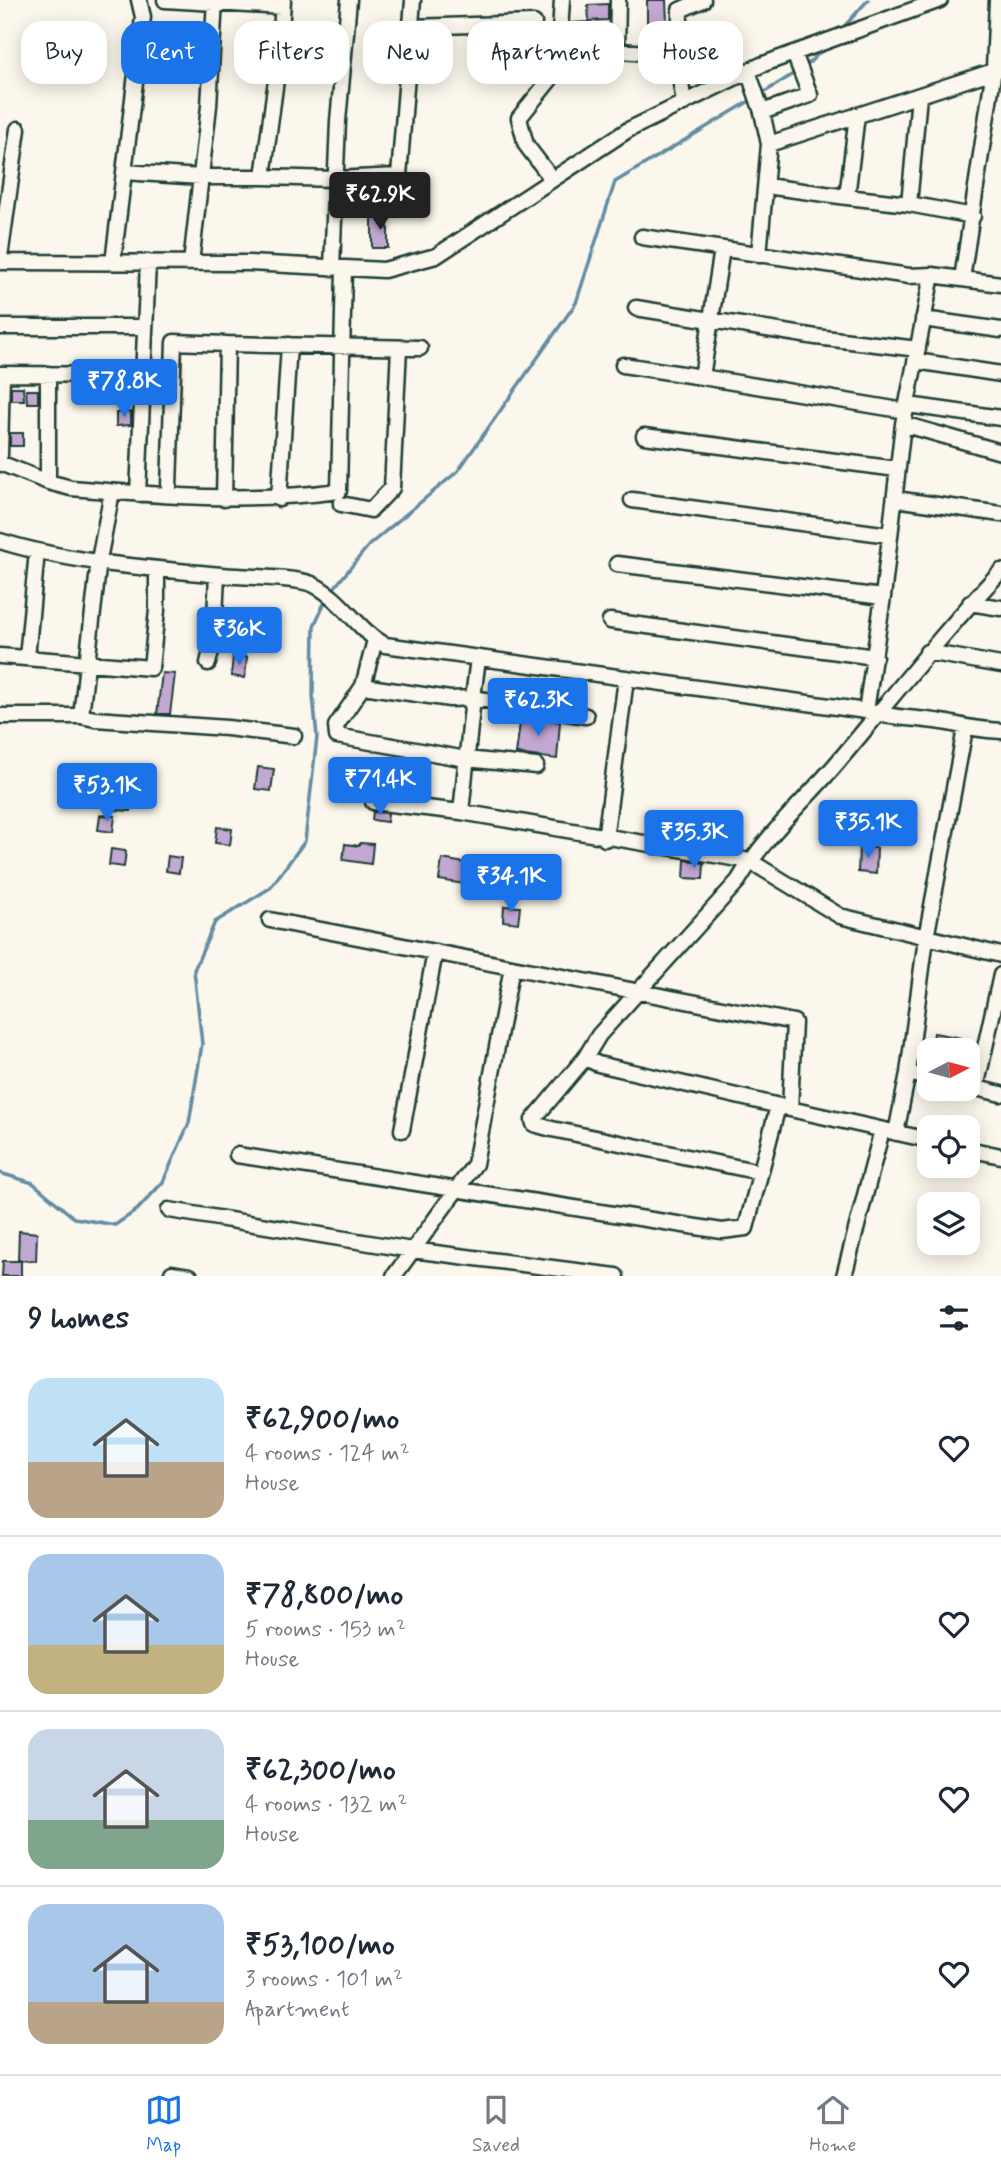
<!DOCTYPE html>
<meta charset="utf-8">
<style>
:root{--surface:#fff;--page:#f2f2f3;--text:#1f2937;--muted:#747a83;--line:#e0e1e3;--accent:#1a73e8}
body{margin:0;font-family:Mynerve,sans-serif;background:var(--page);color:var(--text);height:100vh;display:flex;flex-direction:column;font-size:26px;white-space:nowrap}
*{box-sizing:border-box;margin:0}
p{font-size:23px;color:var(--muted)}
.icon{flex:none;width:38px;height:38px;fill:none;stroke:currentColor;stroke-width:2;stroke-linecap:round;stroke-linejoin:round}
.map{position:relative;height:1276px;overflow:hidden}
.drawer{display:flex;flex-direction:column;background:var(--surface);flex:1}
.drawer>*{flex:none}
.banner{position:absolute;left:21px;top:21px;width:959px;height:63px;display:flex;gap:14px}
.needle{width:46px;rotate:84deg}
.controls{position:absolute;left:917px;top:1038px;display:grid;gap:14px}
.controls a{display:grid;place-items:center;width:63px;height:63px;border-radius:14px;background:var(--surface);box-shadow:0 4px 18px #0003;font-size:35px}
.price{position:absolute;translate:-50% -60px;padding:0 16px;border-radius:7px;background:var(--accent);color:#fff;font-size:23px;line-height:46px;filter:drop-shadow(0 2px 4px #0008)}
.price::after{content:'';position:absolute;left:50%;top:42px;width:21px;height:16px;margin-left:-10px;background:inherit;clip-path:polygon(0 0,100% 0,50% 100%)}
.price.selected{background:#222;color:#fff}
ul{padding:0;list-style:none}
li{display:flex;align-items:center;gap:21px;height:175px;padding:0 28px}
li+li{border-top:2px solid var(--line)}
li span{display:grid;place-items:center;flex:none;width:196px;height:140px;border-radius:21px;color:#555}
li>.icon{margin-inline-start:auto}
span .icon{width:84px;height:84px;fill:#fffc;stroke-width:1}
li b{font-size:30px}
h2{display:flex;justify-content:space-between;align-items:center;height:84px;padding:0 28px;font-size:30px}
.tag{padding:0 24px;border-radius:21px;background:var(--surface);box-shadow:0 4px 18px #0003;font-size:24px;line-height:63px}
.tag.selected{background:var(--accent);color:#fff}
.tabs{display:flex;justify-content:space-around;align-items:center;height:98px;border-top:2px solid var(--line);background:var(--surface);font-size:19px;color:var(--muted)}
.tabs a{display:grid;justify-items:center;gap:4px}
.tabs .selected{color:var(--accent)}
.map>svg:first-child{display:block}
</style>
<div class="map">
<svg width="1001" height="1276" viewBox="0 0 1001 1276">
<rect width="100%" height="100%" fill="#fbf7ec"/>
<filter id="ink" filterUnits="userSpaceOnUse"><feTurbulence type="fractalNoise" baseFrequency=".0143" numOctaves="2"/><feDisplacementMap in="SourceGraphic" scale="14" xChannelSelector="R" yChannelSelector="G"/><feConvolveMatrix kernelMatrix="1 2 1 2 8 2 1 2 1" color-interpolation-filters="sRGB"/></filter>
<g filter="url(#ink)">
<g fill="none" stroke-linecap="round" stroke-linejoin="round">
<!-- stream -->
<path stroke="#648ca3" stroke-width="3.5" d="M841 30 868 0
M805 67 824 48
M760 95 798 71
M330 593 369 545 458 471 576 303 615 182 753 99
M0 1173 33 1183 74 1218 115 1225 137 1210 163 1182 189 1123 202 1044 194 970 215 922 270 888 305 841 317 737 313 695 314 626 326 599"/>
</g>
<!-- building -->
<path fill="#c4a8d4" stroke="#1f3d34" stroke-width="2" d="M647 0H666L667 22 647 23Z
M608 4V20L589 21 588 5Z
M589 22 590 38H570V23Z
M372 215H388V248H372Z
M11 387H23L24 400H11Z
M88 388V401L73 402V389Z
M26 390H38V403H27Z
M131 412V425L116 426V413Z
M10 433H23V446H10Z
M233 656 247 657 245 678 231 676Z
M162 673 175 674 170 714H157Z
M521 715 560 722 557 759 516 754Z
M258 767 274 769 271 791 255 789Z
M118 794 133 795 131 811 116 810Z
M373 812 388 813 387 822 372 820Z
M100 815 115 816 113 832 98 830Z
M217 827 232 829 230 845 215 843Z
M360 843 373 844 371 864 343 860 345 844 359 846Z
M859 847 877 848 876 874 858 872Z
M111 849 126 851 124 867 109 865Z
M168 856 181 858 179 873 166 871Z
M442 859 499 869 497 889 439 880Z
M685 860 704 863 703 879 684 878Z
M504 906 520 907 518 923 503 921Z
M934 1033 962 1038 960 1050H931Z
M19 1231 37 1233 36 1261 18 1260Z
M3 1261H21V1276H2Z"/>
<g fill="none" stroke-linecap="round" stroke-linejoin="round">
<!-- minor casing -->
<g stroke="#1f3d34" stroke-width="19">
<path id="minor" d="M165 0 282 7
M283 0 280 50 263 177 335 179 399 176 413 0
M562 0 559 47 680 55
M412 27 534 23
M617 51 618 0
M748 71 762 112
M684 103 679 71 680 10 703 0
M857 115 847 197 909 204 919 96
M769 144 1000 69
M124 172 201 177H263
M552 179 526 145 519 118 556 72 559 47
M766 186 847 197
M909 204 973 216
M642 237 909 276 932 275
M759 255 769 144 762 112 810 95 794 53
M0 257 18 129
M0 262 249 263 384 270 436 256 628 130 761 65 940 0
M113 262 143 17 139 0
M191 263 209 106 215 0
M332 268 338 121 349 0
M962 279 1001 284
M636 308 816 337 918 349
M923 319 1001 330
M0 327H145
M916 361 1001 374
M623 365 702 377 722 249
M0 374 143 375
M48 374V482L71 488C163 496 247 503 339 491L344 268
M702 377 906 411
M908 405 1001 418
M903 424 1001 452
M644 436 897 469
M0 455 2 374
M0 463 48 482
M169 487 174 342 227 344
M138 494 148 262
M224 499 227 344 420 348
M279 499 289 345
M895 499 1001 514
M632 500 889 535
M341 504 371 510 392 488 399 348
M0 541C70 563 148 568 221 575 242 577 295 577 312 584 342 598 357 630 385 645L866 711C894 719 924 718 953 724 969 728 984 730 1001 731
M617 564 883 597
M970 603 1001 608
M610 621 875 657
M375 640 363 686 336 726 337 736 466 759 536 766
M927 652 1001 665
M0 656 151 668 157 610V569
M27 658 37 551
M208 663 214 639 217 575
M363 686 450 699 473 698 478 658
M866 711 883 597 903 424 932 275 962 279 994 69 997 0
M0 716H81L95 719 227 728 294 736
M81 716 99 560 112 492
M373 802 461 812 750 861 840 916 1001 955
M461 812 473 698 586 716
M605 839 626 679
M270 920 794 1022 790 1109 929 1140
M585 1058 598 1064 784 1107
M908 1073 929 1078
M968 1086 1001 1094
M976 1088 1001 975
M402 1130 435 952
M896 1133 908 1073 926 938 965 729
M968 1149 1001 1156
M237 1155 722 1231 746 1228 778 1106
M760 1172 552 1129 534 1124 533 1120 585 1058 599 1035 738 881C764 837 804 802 837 763 892 698 943 632 1001 571
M169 1210 412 1250 616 1276
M172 1273 190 1276
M394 1276 475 1164 512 967
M844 1276 882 1130"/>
</g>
<!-- minor -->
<use href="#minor" stroke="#fbf7ec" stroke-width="14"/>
</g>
</g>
</svg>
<div class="controls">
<a><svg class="needle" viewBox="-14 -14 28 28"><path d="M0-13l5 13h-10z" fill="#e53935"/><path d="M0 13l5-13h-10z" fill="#747a83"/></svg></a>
<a><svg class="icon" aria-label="locate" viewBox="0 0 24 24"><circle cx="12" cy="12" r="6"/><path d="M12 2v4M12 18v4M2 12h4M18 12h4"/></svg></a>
<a><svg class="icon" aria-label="layers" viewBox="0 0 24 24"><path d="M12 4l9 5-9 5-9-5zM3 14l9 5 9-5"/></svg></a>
</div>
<b class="price selected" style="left:380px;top:232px">₹62.9K</b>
<b class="price" style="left:124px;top:419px">₹78.8K</b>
<b class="price" style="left:239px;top:667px">₹36K</b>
<b class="price" style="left:538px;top:738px">₹62.3K</b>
<b class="price" style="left:380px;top:817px">₹71.4K</b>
<b class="price" style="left:107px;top:823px">₹53.1K</b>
<b class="price" style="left:868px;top:860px">₹35.1K</b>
<b class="price" style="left:694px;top:870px">₹35.3K</b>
<b class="price" style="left:511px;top:914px">₹34.1K</b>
<div class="banner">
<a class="tag">Buy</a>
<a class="tag selected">Rent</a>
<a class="tag">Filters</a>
<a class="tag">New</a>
<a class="tag">Apartment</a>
<a class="tag">House</a>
</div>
</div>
<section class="drawer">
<h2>9 homes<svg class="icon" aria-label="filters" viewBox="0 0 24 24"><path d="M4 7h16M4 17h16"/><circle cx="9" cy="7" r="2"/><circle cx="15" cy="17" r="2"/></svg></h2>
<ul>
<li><span style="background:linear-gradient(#bfe0f5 60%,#b9a48a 0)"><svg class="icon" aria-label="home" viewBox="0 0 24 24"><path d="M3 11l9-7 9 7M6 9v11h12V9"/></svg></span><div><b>₹62,900/mo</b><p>4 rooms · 124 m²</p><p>House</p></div><svg class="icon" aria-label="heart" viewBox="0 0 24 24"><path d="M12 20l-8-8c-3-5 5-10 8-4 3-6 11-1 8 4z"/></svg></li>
<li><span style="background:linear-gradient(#a9c7e8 65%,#c2b280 0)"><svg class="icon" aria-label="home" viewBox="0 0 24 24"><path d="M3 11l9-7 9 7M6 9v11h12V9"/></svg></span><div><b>₹78,800/mo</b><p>5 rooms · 153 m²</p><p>House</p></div><svg class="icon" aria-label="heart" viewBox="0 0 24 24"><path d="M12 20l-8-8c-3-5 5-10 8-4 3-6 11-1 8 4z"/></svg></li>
<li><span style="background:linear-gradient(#c9d6e8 65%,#7fa58c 0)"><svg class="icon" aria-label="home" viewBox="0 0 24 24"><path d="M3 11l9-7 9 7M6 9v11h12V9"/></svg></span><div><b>₹62,300/mo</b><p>4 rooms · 132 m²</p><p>House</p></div><svg class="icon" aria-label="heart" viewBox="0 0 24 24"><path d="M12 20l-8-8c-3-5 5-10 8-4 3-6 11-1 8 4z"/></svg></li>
<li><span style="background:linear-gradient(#a9c7e8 70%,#b9a48a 0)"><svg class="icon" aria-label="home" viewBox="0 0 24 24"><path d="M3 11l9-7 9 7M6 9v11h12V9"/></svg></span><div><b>₹53,100/mo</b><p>3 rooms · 101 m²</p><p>Apartment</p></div><svg class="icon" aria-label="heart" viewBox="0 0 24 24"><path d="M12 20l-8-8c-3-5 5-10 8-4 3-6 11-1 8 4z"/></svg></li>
</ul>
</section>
<nav class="tabs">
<a class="selected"><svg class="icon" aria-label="map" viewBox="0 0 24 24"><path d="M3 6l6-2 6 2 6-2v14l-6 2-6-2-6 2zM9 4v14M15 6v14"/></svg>Map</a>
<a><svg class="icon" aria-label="saved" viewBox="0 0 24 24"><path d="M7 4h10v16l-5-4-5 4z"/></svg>Saved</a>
<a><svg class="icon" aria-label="home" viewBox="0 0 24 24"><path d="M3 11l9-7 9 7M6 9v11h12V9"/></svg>Home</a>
</nav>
